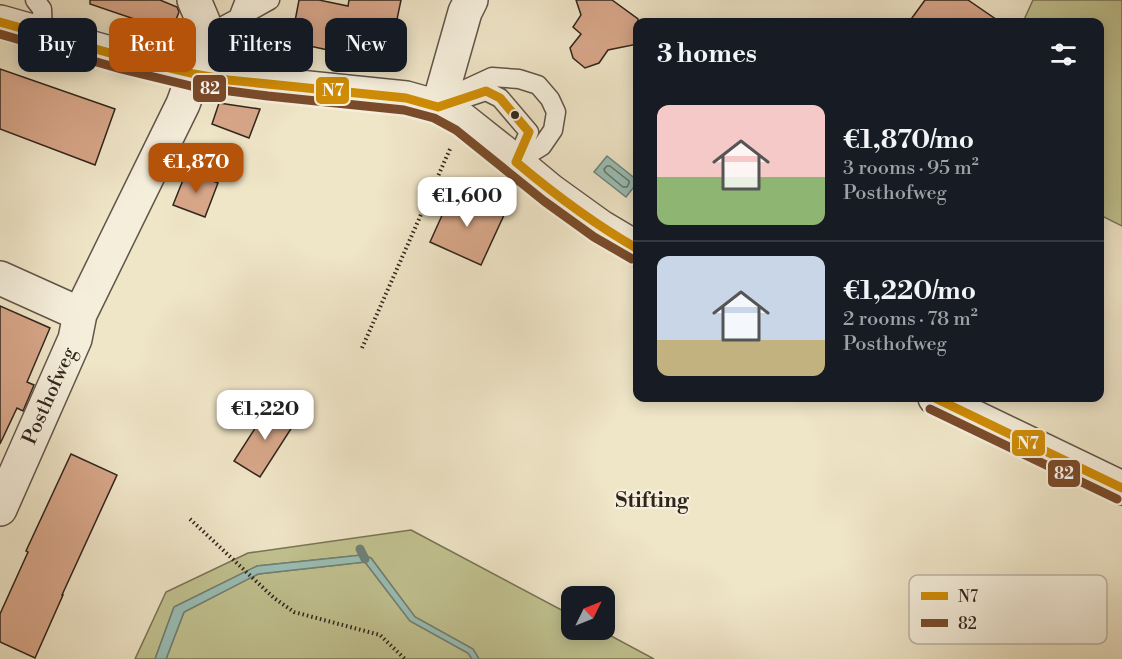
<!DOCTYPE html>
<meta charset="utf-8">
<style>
:root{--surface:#171b24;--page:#242831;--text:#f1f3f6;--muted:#9ea1a6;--line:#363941;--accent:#b45309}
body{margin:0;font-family:"Libre Bodoni",serif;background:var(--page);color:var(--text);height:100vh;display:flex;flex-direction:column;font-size:22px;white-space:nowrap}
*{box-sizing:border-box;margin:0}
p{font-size:20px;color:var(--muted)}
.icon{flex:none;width:33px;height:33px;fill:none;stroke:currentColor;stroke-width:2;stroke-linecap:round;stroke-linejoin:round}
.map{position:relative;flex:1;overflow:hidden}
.side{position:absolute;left:633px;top:18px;width:471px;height:384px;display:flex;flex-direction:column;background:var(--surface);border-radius:12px;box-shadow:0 3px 15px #0003}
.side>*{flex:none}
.banner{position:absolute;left:18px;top:18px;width:525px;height:54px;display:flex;gap:12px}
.needle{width:39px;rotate:47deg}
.buttons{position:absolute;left:561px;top:586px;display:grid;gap:12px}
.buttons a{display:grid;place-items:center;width:54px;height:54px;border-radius:12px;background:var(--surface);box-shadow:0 3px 15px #0003;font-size:30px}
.price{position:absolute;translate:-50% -51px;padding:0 14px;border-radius:12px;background:#fff;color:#222;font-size:20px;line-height:39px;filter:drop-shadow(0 2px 3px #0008)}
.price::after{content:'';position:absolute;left:50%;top:36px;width:18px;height:14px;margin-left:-9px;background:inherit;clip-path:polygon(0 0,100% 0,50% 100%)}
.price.on{background:var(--accent);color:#fff}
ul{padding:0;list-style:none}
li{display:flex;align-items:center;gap:18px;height:150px;padding:0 24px}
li+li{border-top:2px solid var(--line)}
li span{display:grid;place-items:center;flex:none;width:168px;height:120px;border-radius:12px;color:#555}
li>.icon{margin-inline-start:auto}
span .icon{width:72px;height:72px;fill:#fffc;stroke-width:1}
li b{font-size:26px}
h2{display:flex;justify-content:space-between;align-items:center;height:72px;padding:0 24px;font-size:26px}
.chip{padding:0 21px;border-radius:12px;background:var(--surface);box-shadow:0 3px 15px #0003;font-size:21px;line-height:54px}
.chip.on{background:var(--accent);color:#fff}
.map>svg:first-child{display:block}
</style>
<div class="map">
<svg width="1122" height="659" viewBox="0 0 1122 659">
<rect width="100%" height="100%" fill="#efe5c7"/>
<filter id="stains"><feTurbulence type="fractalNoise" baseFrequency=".00333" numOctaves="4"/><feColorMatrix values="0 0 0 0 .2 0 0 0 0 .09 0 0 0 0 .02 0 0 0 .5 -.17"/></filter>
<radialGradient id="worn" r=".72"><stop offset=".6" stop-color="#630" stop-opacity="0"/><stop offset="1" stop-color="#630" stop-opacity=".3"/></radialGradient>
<!-- green -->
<path fill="#c1c290" stroke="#787456" stroke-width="1.5" d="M1033 0H1122V226L1100 215V22H1023Z
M411 530 571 615 572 630H600L654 659H479L473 649 415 617 371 558 362 555 257 566 174 607 155 659H135L166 592 248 553Z
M365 562 410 621 468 653 472 659H166L184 612 258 574Z"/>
<!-- water -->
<path fill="#9abfb6" stroke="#708179" stroke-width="1.5" d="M607 156 637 180V183L626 197 594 172Z
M362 555 371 558 415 617 473 649 479 659H472L468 653 410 621 365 562 258 574 184 612 166 659H155L174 607 257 566Z"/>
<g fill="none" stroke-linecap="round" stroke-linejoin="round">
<!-- shore -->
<path stroke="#65726a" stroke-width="1.5" d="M607 166H610L629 181V183L627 187H623L605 172 604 169Z"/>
<!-- stream -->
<path stroke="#708179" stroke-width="9" d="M360 549 365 559"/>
</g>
<!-- building -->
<path fill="#d7a689" stroke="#30251d" stroke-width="1.5" d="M90 0H160L177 7 179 12 168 40 143 30 146 23 90 4Z
M299 0H319L348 6 349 0H401L388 63 291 42Z
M576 0H612L638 19V44L608 50 599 63 585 68 573 58 570 48 581 34 573 27 581 15Z
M925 0H968L1000 22H909Z
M0 69 115 109 95 165 0 129Z
M219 103 260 109 249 138 212 124Z
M187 170 218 183 205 217 173 205Z
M453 191 504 215 481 265 430 242Z
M0 306 50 328 27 382 34 385 23 411 17 408 0 444Z
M270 405 296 421 260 477 234 461Z
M71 454 117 475 62 595H63L35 658 0 642V614L28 552 26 551Z"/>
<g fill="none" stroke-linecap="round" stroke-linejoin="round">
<!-- service casing -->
<g stroke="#605548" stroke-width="21">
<path id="service" d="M35 0 42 9 43 35
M238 18 270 0
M201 38 238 18 245 0
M465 98 486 91 500 98 529 132 516 162
M439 106 466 89 492 77 519 79 538 85 550 99 556 112 553 130 542 146 516 162"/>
</g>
<!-- minor casing -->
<g stroke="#605548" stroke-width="36">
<path id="minor" d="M438 107 465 12 471 0
M0 278 80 314
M0 509 75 339 80 314 183 104 194 74 199 53 203 21 194 0"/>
</g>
<!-- tertiary casing -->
<g stroke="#605548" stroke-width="36">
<path id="tertiary" d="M0 22 124 57 194 74 269 84 406 98 438 107 463 120 516 162 551 191 601 227 638 249
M935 398 1122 488"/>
</g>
<!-- path -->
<path stroke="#30251d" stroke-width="4" stroke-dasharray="1.5 3" stroke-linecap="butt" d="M362 348 450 149
M190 519 274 598 294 612 380 635 405 659"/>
<!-- service -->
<use href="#service" stroke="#f5eedb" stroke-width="18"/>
<!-- minor -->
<use href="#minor" stroke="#f5eedb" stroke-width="33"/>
<!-- tertiary -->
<use href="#tertiary" stroke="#f5eedb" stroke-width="33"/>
<!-- bus-1 casing -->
<g stroke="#f5eedb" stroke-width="14">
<path id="bus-1" d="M0 22 124 57 194 74 228 80 406 98 438 107 486 91 500 98 529 132 516 162
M516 162C554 194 594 224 638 249
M935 398 1122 488"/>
</g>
<!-- bus-2 casing -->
<g stroke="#f5eedb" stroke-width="14">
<path id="bus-2" d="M0 34 121 69 191 86 268 96 404 110 434 118 456 130 544 201 594 237 632 259
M930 409 1117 499"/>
</g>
<!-- bus-1 -->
<use href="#bus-1" stroke="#cf8c06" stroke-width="9"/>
<!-- bus-2 -->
<use href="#bus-2" stroke="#7a4b2a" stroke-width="9"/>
</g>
<!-- markers -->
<circle fill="#30251d" stroke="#f5eedb" stroke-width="2" cx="515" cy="115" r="5"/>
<g text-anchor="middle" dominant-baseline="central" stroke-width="4.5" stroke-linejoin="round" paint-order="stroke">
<!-- street labels -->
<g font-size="20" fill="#30251d" stroke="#f5eedb">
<text transform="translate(50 396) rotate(-66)">Posthofweg</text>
</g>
<!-- neighbourhood labels -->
<g font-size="21" font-weight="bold" fill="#30251d" stroke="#f5eedb">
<text x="652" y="501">Stifting</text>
</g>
</g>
<!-- legend -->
<rect x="909" y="575" width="198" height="69" rx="9" fill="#f5eedb" stroke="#bab2a2" stroke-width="1.5"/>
<rect x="921" y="592" width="27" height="8" fill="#cf8c06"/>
<rect x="921" y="619" width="27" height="8" fill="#7a4b2a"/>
<g font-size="16" fill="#30251d">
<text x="958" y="602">N7</text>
<text x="958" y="629">82</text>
</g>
<g stroke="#f5eedb" stroke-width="2">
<rect x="192" y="74" width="35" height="29" rx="6" fill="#7a4b2a"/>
<rect x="315" y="76" width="35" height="29" rx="6" fill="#cf8c06"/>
<rect x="1011" y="429" width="35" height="28" rx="6" fill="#cf8c06"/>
<rect x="1047" y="459" width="34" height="29" rx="6" fill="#7a4b2a"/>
</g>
<g font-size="16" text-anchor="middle" font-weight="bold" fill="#fff">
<text x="210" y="94">82</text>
<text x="333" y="96">N7</text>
<text x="1028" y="449">N7</text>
<text x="1064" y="479">82</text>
</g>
<rect width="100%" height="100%" filter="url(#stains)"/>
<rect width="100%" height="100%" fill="url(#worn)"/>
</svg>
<div class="buttons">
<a><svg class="needle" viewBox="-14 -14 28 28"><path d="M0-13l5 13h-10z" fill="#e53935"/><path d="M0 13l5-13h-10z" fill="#9ea1a6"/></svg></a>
</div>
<b class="price on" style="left:196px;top:194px">€1,870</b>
<b class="price" style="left:467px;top:228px">€1,600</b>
<b class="price" style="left:265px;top:441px">€1,220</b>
<div class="banner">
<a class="chip">Buy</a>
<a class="chip on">Rent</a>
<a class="chip">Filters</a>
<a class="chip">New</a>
</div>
<section class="side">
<h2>3 homes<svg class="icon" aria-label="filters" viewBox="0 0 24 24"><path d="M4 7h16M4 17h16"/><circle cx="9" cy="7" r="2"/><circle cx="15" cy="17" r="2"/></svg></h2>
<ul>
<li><span style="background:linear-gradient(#f6c9c9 60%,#8fb573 0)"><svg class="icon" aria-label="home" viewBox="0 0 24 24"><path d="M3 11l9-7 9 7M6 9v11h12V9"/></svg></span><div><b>€1,870/mo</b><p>3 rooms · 95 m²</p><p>Posthofweg</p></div></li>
<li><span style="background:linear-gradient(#c9d6e8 70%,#c2b280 0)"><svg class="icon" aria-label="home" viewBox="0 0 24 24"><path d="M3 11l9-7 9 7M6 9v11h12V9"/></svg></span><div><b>€1,220/mo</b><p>2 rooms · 78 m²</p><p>Posthofweg</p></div></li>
</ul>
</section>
</div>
